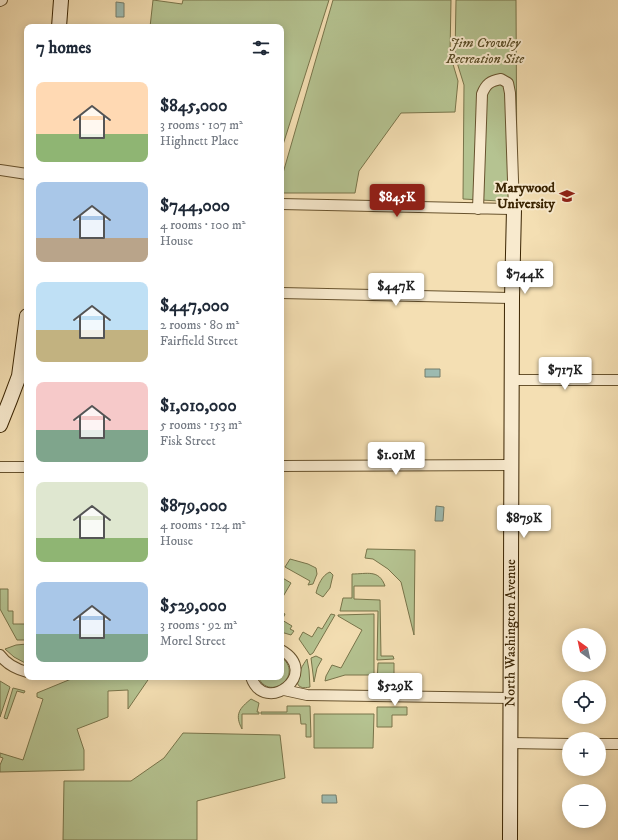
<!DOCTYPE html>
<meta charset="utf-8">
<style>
:root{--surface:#fff;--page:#f6f6f7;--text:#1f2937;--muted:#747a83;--accent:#8f2418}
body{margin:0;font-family:"IM FELL DW Pica",serif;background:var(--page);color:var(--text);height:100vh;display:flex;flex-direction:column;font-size:15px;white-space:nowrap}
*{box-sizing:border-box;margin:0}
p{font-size:13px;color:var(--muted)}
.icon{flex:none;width:22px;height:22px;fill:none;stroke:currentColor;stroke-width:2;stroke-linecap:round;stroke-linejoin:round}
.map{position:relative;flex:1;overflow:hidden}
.details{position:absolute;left:24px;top:24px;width:260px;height:656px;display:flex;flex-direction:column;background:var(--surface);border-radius:8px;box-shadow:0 2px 10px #0003}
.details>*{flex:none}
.needle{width:26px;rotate:327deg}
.buttons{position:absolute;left:562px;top:628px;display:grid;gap:8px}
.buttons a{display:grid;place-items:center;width:44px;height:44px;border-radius:50%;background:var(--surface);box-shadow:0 2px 10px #0003;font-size:20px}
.price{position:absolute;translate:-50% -34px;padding:0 9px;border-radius:4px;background:#fff;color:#222;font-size:13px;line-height:26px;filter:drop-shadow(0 1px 2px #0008)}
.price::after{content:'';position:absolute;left:50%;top:24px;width:12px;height:9px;margin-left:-6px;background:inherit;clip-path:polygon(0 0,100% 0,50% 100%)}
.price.current{background:var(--accent);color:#fff}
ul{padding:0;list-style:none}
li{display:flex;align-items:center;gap:12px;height:100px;padding:0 12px}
li span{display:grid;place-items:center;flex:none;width:112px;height:80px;border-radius:8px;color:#555}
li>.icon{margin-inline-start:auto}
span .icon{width:48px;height:48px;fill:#fffc;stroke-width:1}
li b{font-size:17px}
h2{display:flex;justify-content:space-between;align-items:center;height:48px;padding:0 12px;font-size:17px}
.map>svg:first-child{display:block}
</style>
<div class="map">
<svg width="618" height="840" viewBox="0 0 618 840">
<rect width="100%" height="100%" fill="#f4dfb3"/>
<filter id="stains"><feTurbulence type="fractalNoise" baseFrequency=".005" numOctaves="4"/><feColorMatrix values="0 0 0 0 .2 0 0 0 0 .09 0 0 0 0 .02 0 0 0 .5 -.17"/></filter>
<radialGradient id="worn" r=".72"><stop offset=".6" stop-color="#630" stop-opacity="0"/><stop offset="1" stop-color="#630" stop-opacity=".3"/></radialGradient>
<!-- green -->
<path fill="#b5c391" stroke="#78744a" d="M153 0 182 4 183 0H329L281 151V27H150Z
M333 0H451L450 54 458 81 455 112 401 113 359 171 355 193H281V180Z
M456 0H516L517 202 463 199 464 85 455 56Z
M367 549 415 550 414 635 401 582 388 569 373 559 365 558Z
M290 559 308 564 316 568 317 574 313 584 308 585 310 581 285 567Z
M330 572 333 575 330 588 323 597 316 593C318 585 322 575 330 572Z
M352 574C367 574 379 569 385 586H354V599L380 600 381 656H393L394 659 377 660 378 611H340L343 598H352Z
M281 577 291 583 281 600Z
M0 589H8V611H13V624H25V640H17L0 609Z
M281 612 285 614 282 620 292 626 290 629 294 631 291 635 281 632Z
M331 614 335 615 313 653 310 655 299 639 303 632 312 637 318 627 322 629Z
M374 614V675H345L325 681 326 676 332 665 341 668 362 630 338 616V615Z
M27 644V664L14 657 5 649 16 645Z
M316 656 322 659 317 668 314 682 311 658Z
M281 657C305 674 270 703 258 677H281Z
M307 659 309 670 310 687C287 692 301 667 307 659Z
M378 663H394V677L411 676 410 683H377Z
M76 677H150L128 709V690L108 691V717L77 729 84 750V770L0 772V765L3 758 0 757V753L23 760 43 699 37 697V693Z
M0 681 10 687 0 717Z
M13 688 25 691 24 693 17 691 7 719 4 718Z
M251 699 259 703 257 712H259V714H242V729C234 714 240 708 251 699Z
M287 706H310L311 737H306V724H301L300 714H261V712H287Z
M377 707H407V715H392V727H377Z
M314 714H374L373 748H314Z
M183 733 280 735 285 778 197 801V840H63L64 781H131L164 758Z"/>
<!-- water -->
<path fill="#9dbcb3" stroke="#757f6c" d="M116 2 124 3V17H116Z
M425 369H440V377H425Z
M436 506 444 507 443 521H435Z
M322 795H336L337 803H322Z"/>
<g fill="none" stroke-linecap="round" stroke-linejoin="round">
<!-- street casing -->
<g stroke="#68532e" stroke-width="12">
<path id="street" d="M0 1 2 0
M0 170 27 174
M281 204 514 209 510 93 508 83 501 79C490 81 486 84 482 94L478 209
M281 293 512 298
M512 380H618
M281 466 511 465
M0 467H27
M0 655C7 665 16 669 27 672
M251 677C265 717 322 673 281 650
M284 690 307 695 510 698
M510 743 569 744
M599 744H618"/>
</g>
<!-- secondary casing -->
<g stroke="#3a2402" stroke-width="16">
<g id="secondary">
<path d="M59 27 61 0"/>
<path d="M0 425 10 400 19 376 27 316"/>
<path id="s1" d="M510 840 512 298 514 209"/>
</g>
</g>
<!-- street -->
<use href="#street" stroke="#f8eace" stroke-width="10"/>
<!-- secondary -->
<use href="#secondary" stroke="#f8eace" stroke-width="14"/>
</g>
<!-- icons -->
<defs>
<g id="university-bare" transform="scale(1.2)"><path d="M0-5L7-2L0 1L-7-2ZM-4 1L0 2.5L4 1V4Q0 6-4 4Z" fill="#8f2418" stroke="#f8eace" stroke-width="2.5" paint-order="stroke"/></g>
</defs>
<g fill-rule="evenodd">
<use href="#university-bare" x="567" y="196"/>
</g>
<g text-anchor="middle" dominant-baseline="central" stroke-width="4" stroke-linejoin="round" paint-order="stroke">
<!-- park labels -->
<g font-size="14" font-style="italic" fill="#594c26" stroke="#f8eace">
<text x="485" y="43">Jim Crowley<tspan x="485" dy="16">Recreation Site</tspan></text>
</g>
<!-- poi labels -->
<g font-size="14" font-weight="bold" fill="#3a2402" stroke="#f8eace" text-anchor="end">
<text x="555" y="188">Marywood<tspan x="555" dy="16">University</tspan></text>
</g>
<!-- street labels -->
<g font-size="14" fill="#3a2402" stroke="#f8eace">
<text stroke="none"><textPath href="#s1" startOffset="207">North Washington Avenue</textPath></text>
</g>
</g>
<rect width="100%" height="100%" filter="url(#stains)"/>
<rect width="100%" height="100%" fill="url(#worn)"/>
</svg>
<div class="buttons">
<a><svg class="needle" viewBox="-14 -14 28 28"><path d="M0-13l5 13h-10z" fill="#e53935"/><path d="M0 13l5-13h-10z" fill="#747a83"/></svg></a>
<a><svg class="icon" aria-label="locate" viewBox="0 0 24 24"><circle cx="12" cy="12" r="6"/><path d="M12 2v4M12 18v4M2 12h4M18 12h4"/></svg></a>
<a>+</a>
<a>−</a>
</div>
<b class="price current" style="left:397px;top:218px">$845K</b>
<b class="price" style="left:525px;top:295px">$744K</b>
<b class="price" style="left:396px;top:307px">$447K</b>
<b class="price" style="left:565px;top:391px">$717K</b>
<b class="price" style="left:396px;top:476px">$1.01M</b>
<b class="price" style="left:524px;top:539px">$879K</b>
<b class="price" style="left:395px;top:707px">$529K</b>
<section class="details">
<h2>7 homes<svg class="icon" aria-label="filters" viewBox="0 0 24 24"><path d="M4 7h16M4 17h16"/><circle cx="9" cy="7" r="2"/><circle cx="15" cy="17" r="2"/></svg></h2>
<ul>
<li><span style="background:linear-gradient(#ffd9b3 65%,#8fb573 0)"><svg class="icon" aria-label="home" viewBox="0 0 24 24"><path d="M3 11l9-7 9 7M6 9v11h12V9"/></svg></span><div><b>$845,000</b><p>3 rooms · 107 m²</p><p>Highnett Place</p></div></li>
<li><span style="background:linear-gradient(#a9c7e8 70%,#b9a48a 0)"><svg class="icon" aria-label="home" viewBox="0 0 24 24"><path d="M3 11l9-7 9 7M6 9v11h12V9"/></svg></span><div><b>$744,000</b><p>4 rooms · 100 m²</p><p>House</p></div></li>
<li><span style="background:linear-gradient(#bfe0f5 60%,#c2b280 0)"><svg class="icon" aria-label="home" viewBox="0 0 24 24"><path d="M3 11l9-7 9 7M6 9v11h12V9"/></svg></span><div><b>$447,000</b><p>2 rooms · 80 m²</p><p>Fairfield Street</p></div></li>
<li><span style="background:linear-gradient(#f6c9c9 60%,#7fa58c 0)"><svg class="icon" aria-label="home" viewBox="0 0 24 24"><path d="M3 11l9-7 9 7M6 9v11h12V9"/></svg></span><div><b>$1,010,000</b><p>5 rooms · 153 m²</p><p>Fisk Street</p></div></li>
<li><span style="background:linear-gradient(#dfe7d0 70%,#8fb573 0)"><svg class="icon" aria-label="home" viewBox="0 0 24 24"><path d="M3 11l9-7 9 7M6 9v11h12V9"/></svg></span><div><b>$879,000</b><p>4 rooms · 124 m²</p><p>House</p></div></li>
<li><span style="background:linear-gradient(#a9c7e8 65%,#7fa58c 0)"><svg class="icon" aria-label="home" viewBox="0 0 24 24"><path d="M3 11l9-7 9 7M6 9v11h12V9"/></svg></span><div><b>$529,000</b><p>3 rooms · 92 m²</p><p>Morel Street</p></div></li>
</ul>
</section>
</div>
